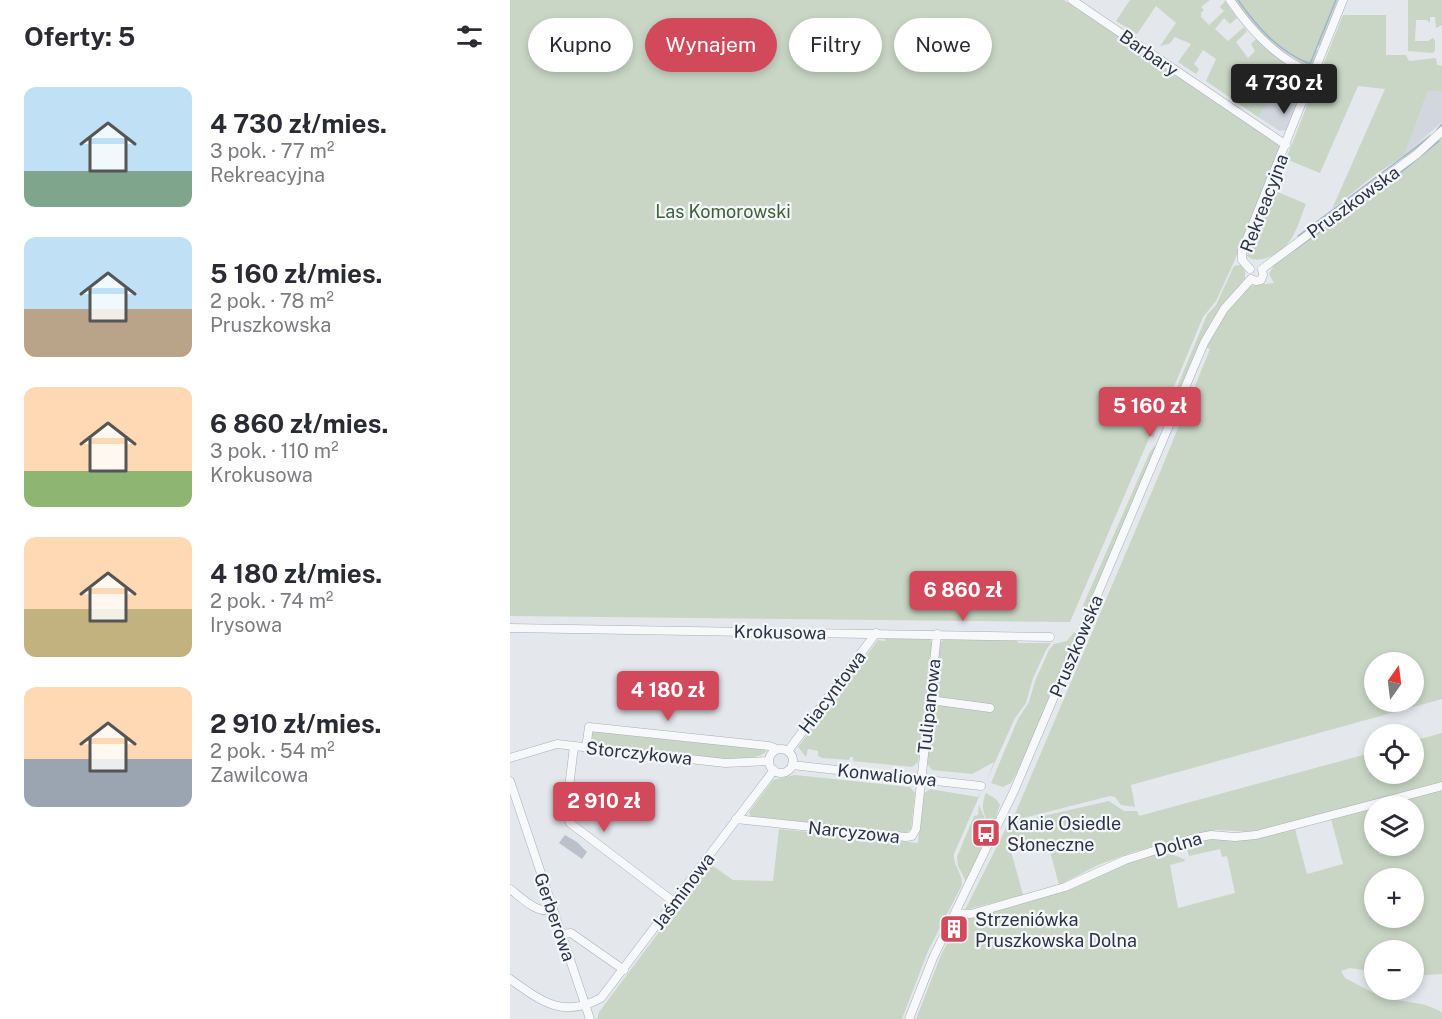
<!DOCTYPE html>
<html lang="pl">
<meta charset="utf-8">
<style>
:root{--surface:#fff;--page:#f2f2f3;--text:#2b2b33;--muted:#7c7c81;--accent:#d1495b}
body{margin:0;font-family:"Public Sans",sans-serif;background:var(--page);color:var(--text);height:100vh;display:flex;flex-direction:column;font-size:22px;white-space:nowrap}
*{box-sizing:border-box;margin:0}
p{font-size:20px;color:var(--muted)}
.icon{flex:none;width:33px;height:33px;fill:none;stroke:currentColor;stroke-width:2;stroke-linecap:round;stroke-linejoin:round}
.map{position:relative;flex:1;overflow:hidden}
.drawer{display:flex;flex-direction:column;background:var(--surface);width:510px}
.drawer>*{flex:none}
.hud{position:absolute;left:18px;top:18px;width:570px;height:54px;display:flex;gap:12px}
.needle{width:39px;rotate:14deg}
.controls{position:absolute;left:854px;top:652px;display:grid;gap:12px}
.controls a{display:grid;place-items:center;width:60px;height:60px;border-radius:50%;background:var(--surface);box-shadow:0 3px 9px #0003;font-size:30px}
.price{position:absolute;translate:-50% -51px;padding:0 14px;border-radius:6px;background:var(--accent);color:#fff;font-size:20px;line-height:39px;filter:drop-shadow(0 2px 3px #0008)}
.price::after{content:'';position:absolute;left:50%;top:36px;width:18px;height:14px;margin-left:-9px;background:inherit;clip-path:polygon(0 0,100% 0,50% 100%)}
.price.current{background:#222;color:#fff}
ul{padding:0;list-style:none}
li{display:flex;align-items:center;gap:18px;height:150px;padding:0 24px}
li span{display:grid;place-items:center;flex:none;width:168px;height:120px;border-radius:12px;color:#555}
li>.icon{margin-inline-start:auto}
span .icon{width:72px;height:72px;fill:#fffc;stroke-width:1}
li b{font-size:26px}
h2{display:flex;justify-content:space-between;align-items:center;height:72px;padding:0 24px;font-size:26px}
.tag{padding:0 21px;border-radius:27px;background:var(--surface);box-shadow:0 3px 9px #0003;font-size:21px;line-height:54px}
.tag.current{background:var(--accent);color:#fff}
main{display:flex;flex:1;min-height:0}
.map>svg:first-child{display:block}
</style>
<main>
<section class="drawer">
<h2>Oferty: 5<svg class="icon" aria-label="filters" viewBox="0 0 24 24"><path d="M4 7h16M4 17h16"/><circle cx="9" cy="7" r="2"/><circle cx="15" cy="17" r="2"/></svg></h2>
<ul>
<li><span style="background:linear-gradient(#bfe0f5 70%,#7fa58c 0)"><svg class="icon" aria-label="home" viewBox="0 0 24 24"><path d="M3 11l9-7 9 7M6 9v11h12V9"/></svg></span><div><b>4 730 zł/mies.</b><p>3 pok. · 77 m²</p><p>Rekreacyjna</p></div></li>
<li><span style="background:linear-gradient(#bfe0f5 60%,#b9a48a 0)"><svg class="icon" aria-label="home" viewBox="0 0 24 24"><path d="M3 11l9-7 9 7M6 9v11h12V9"/></svg></span><div><b>5 160 zł/mies.</b><p>2 pok. · 78 m²</p><p>Pruszkowska</p></div></li>
<li><span style="background:linear-gradient(#ffd9b3 70%,#8fb573 0)"><svg class="icon" aria-label="home" viewBox="0 0 24 24"><path d="M3 11l9-7 9 7M6 9v11h12V9"/></svg></span><div><b>6 860 zł/mies.</b><p>3 pok. · 110 m²</p><p>Krokusowa</p></div></li>
<li><span style="background:linear-gradient(#ffd9b3 60%,#c2b280 0)"><svg class="icon" aria-label="home" viewBox="0 0 24 24"><path d="M3 11l9-7 9 7M6 9v11h12V9"/></svg></span><div><b>4 180 zł/mies.</b><p>2 pok. · 74 m²</p><p>Irysowa</p></div></li>
<li><span style="background:linear-gradient(#ffd9b3 60%,#9aa5b1 0)"><svg class="icon" aria-label="home" viewBox="0 0 24 24"><path d="M3 11l9-7 9 7M6 9v11h12V9"/></svg></span><div><b>2 910 zł/mies.</b><p>2 pok. · 54 m²</p><p>Zawilcowa</p></div></li>
</ul>
</section>
<div class="map">
<svg width="932" height="1019" viewBox="0 0 932 1019">
<rect width="100%" height="100%" fill="#e4e7ec"/>
<!-- built -->
<path fill="#d2d6de" d="M773 62 793 73 796 80 776 130 770 131 748 117 764 93 757 90Z
M918 91H932V122L893 156Z"/>
<!-- green -->
<path fill="#c9d6c5" fill-rule="evenodd" d="M0 0H554L768 145 770 149 723 264 706 301 693 317 643 437 640 436 560 622 0 616Z
M620 0H700L691 7 694 10 691 13V17L699 25 714 11 710 7 715 1 727 18 720 24 714 18 705 29 718 41 734 27 737 31 726 42 738 58 745 51 741 44 746 39 773 62 758 90 765 93 748 117 696 81 706 59 693 50 684 64 689 69 686 74 668 62 681 44 665 37 659 44 650 46 666 23 646 6 627 34 606 21Z
M724 0H828L810 46 807 45 806 50 808 51 802 67H798L765 46 743 26Z
M898 0H932V25L926 28 925 17H920V23L917 20H906L905 41H918L923 38 925 41V50L923 53 898 51Z
M833 15H876V55H896L899 61 926 58 927 65 932 66V91H918L894 155 920 134 922 138 895 159 893 156 862 177 822 209 875 89 848 86 810 173 776 159Z
M932 136V699L621 785 625 807 611 805 605 797 600 796 502 821 651 470 700 349 696 347 714 315 738 286 764 283 759 274 764 265 850 203 849 201 901 162ZM864 663H903V702H864Z
M763 190 796 204C791 215 788 229 781 239 774 251 749 267 737 256L738 252Z
M731 265 735 271V279L704 317 691 340 668 396 664 394 697 315 706 305 724 266Z
M645 445 646 454 578 610H571L639 454Z
M564 632 567 635 521 746 501 783 493 787 481 783 508 719 519 702 525 681 539 650 544 644 557 641Z
M375 637 419 638 422 643 408 762 402 767 343 761V757H340L339 760 312 758 308 756V751L298 749 296 757 288 747 368 640 375 641Z
M436 638H504L509 643H541L536 650 523 678 516 703 505 718 476 782 484 762 462 774 422 770 417 763 423 708 429 704 482 710 483 705 428 699 424 693 427 670 431 668V665H427L429 643Z
M81 730 255 748 256 751C245 770 108 749 81 746L79 742Z
M932 733V782L745 832 706 830 626 851 588 865 549 885 538 844 501 851 513 895 455 910 498 824 599 801 614 811H627L629 816 864 752V774H903V741Z
M285 775 400 787 405 793 401 829 395 834 241 817 239 812 263 780Z
M420 789 468 797 471 792 444 854C443 867 453 873 452 885L418 951 392 1019H87L89 1012 200 864 223 880 263 881 269 829 408 843 413 794Z
M932 790V974L903 976V951H864V972L840 968 831 971 835 978C849 985 866 996 882 999 904 1004 910 1001 932 1012V1019H406L431 955 450 918 517 900 644 853 661 854 674 859 675 861 660 865 668 908 725 893 717 856 712 857 710 849 679 856 676 847 678 843 699 838 747 839 785 829 797 874 833 864 821 819 857 810 864 836V846H867L869 854 903 846V807H895L893 800ZM864 879H903V918H864Z
M476 793 486 799 490 805 485 820 481 824C472 817 471 803 476 793Z
M469 805 479 828 474 834 476 841 456 882 448 866 447 857 464 816 468 815Z"/>
<g fill="none" stroke-linecap="round" stroke-linejoin="round">
<!-- stream -->
<path stroke="#9fb4cc" stroke-width="1.5" d="M728 0C747 27 769 52 800 64L826 0
M927 130 932 124
M788 236 921 136
M786 249 890 173 929 141"/>
</g>
<!-- building -->
<path fill="#bbc0ca" d="M55 835 67 842 77 852 72 859 49 843Z"/>
<g fill="none" stroke-linecap="round" stroke-linejoin="round">
<!-- minor casing -->
<g stroke="#a9aeb7" stroke-width="9">
<path id="minor" d="M562 0 776 145
M720 0C741 31 768 60 804 74
M740 269 732 260V251L833 0
M752 269 907 154 932 131
M741 279 746 281 751 280 753 275 752 269
M0 628 540 637
M420 700 480 708
M64 746 56 813 60 823 164 902
M76 748 79 727 259 746 267 749
M259 761a12 12 0 1 1 24 0a12 12 0 1 1-24 0Z
M278 751 366 633
M0 758 47 744 215 763 259 761
M282 765 471 786
M0 781 80 1019
M226 819 396 837 402 836 406 829 427 634
M0 889C12 898 27 914 42 910
M445 913 461 914 555 887 615 860 681 839 701 835 725 837 746 835 932 786
M51 934 61 933 114 970
M0 979C31 1001 52 1019 91 998L264 770
M399 1019 423 958 504 791 694 343 714 309 741 279"/>
</g>
<!-- minor -->
<use href="#minor" stroke="#f7f8fa" stroke-width="8"/>
</g>
<!-- icons -->
<defs>
<g id="bus-square" transform="scale(1.5)"><rect x="-9" y="-9" width="18" height="18" rx="4" fill="#d1495b" stroke="#f4f6f9"/><path d="M-5-6H5V4H4V6H2V4H-2V6H-4V4H-5ZM-3.5-4V0h7V-4ZM-3.5 1.2v1.5H-2V1.2ZM2 1.2v1.5H3.5V1.2Z" fill="#fff"/></g>
<g id="building-square" transform="scale(1.5)"><rect x="-9" y="-9" width="18" height="18" rx="4" fill="#d1495b" stroke="#f4f6f9"/><path d="M-4-6H4V6H1V3H-1V6H-4ZM-2.5-4.3h1.7v1.8h-1.7ZM.8-4.3h1.7v1.8H.8ZM-2.5-1h1.7V.8h-1.7ZM.8-1h1.7V.8H.8Z" fill="#fff"/></g>
</defs>
<g fill-rule="evenodd">
<use href="#bus-square" x="476" y="833"/>
<use href="#building-square" x="444" y="929"/>
</g>
<g text-anchor="middle" dominant-baseline="central" stroke-width="4.5" stroke-linejoin="round" paint-order="stroke">
<!-- street labels -->
<g font-size="18" fill="#2b3445" stroke="#f4f6f9">
<text transform="translate(639 53) rotate(35)">Barbary</text>
<text transform="translate(843 202) rotate(-36)">Pruszkowska</text>
<text transform="translate(754 203) rotate(-69)">Rekreacyjna</text>
<text transform="translate(270 632) rotate(1)">Krokusowa</text>
<text transform="translate(566 646) rotate(-67)">Pruszkowska</text>
<text transform="translate(322 692) rotate(-53)">Hiacyntowa</text>
<text transform="translate(419 706) rotate(-84)">Tulipanowa</text>
<text transform="translate(129 753) rotate(6)">Storczykowa</text>
<text transform="translate(377 775) rotate(6)">Konwaliowa</text>
<text transform="translate(344 832) rotate(6)">Narcyzowa</text>
<text transform="translate(668 844) rotate(-16)">Dolna</text>
<text transform="translate(173 891) rotate(-53)">Jaśminowa</text>
<text transform="translate(45 917) rotate(71)">Gerberowa</text>
</g>
<!-- park labels -->
<g font-size="18" fill="#3f6138" stroke="#f4f6f9">
<text x="213" y="211">Las Komorowski</text>
</g>
<!-- poi labels -->
<g font-size="18" fill="#2b3445" stroke="#f4f6f9" text-anchor="start">
<text x="497" y="823">Kanie Osiedle<tspan x="497" dy="21">Słoneczne</tspan></text>
<text x="465" y="919">Strzeniówka<tspan x="465" dy="21">Pruszkowska Dolna</tspan></text>
</g>
</g>
</svg>
<div class="controls">
<a><svg class="needle" viewBox="-14 -14 28 28"><path d="M0-13l5 13h-10z" fill="#e53935"/><path d="M0 13l5-13h-10z" fill="#7c7c81"/></svg></a>
<a><svg class="icon" aria-label="locate" viewBox="0 0 24 24"><circle cx="12" cy="12" r="6"/><path d="M12 2v4M12 18v4M2 12h4M18 12h4"/></svg></a>
<a><svg class="icon" aria-label="layers" viewBox="0 0 24 24"><path d="M12 4l9 5-9 5-9-5zM3 14l9 5 9-5"/></svg></a>
<a>+</a>
<a>−</a>
</div>
<b class="price current" style="left:774px;top:115px">4 730 zł</b>
<b class="price" style="left:640px;top:438px">5 160 zł</b>
<b class="price" style="left:453px;top:622px">6 860 zł</b>
<b class="price" style="left:158px;top:722px">4 180 zł</b>
<b class="price" style="left:94px;top:833px">2 910 zł</b>
<div class="hud">
<a class="tag">Kupno</a>
<a class="tag current">Wynajem</a>
<a class="tag">Filtry</a>
<a class="tag">Nowe</a>
</div>
</div>
</main>
